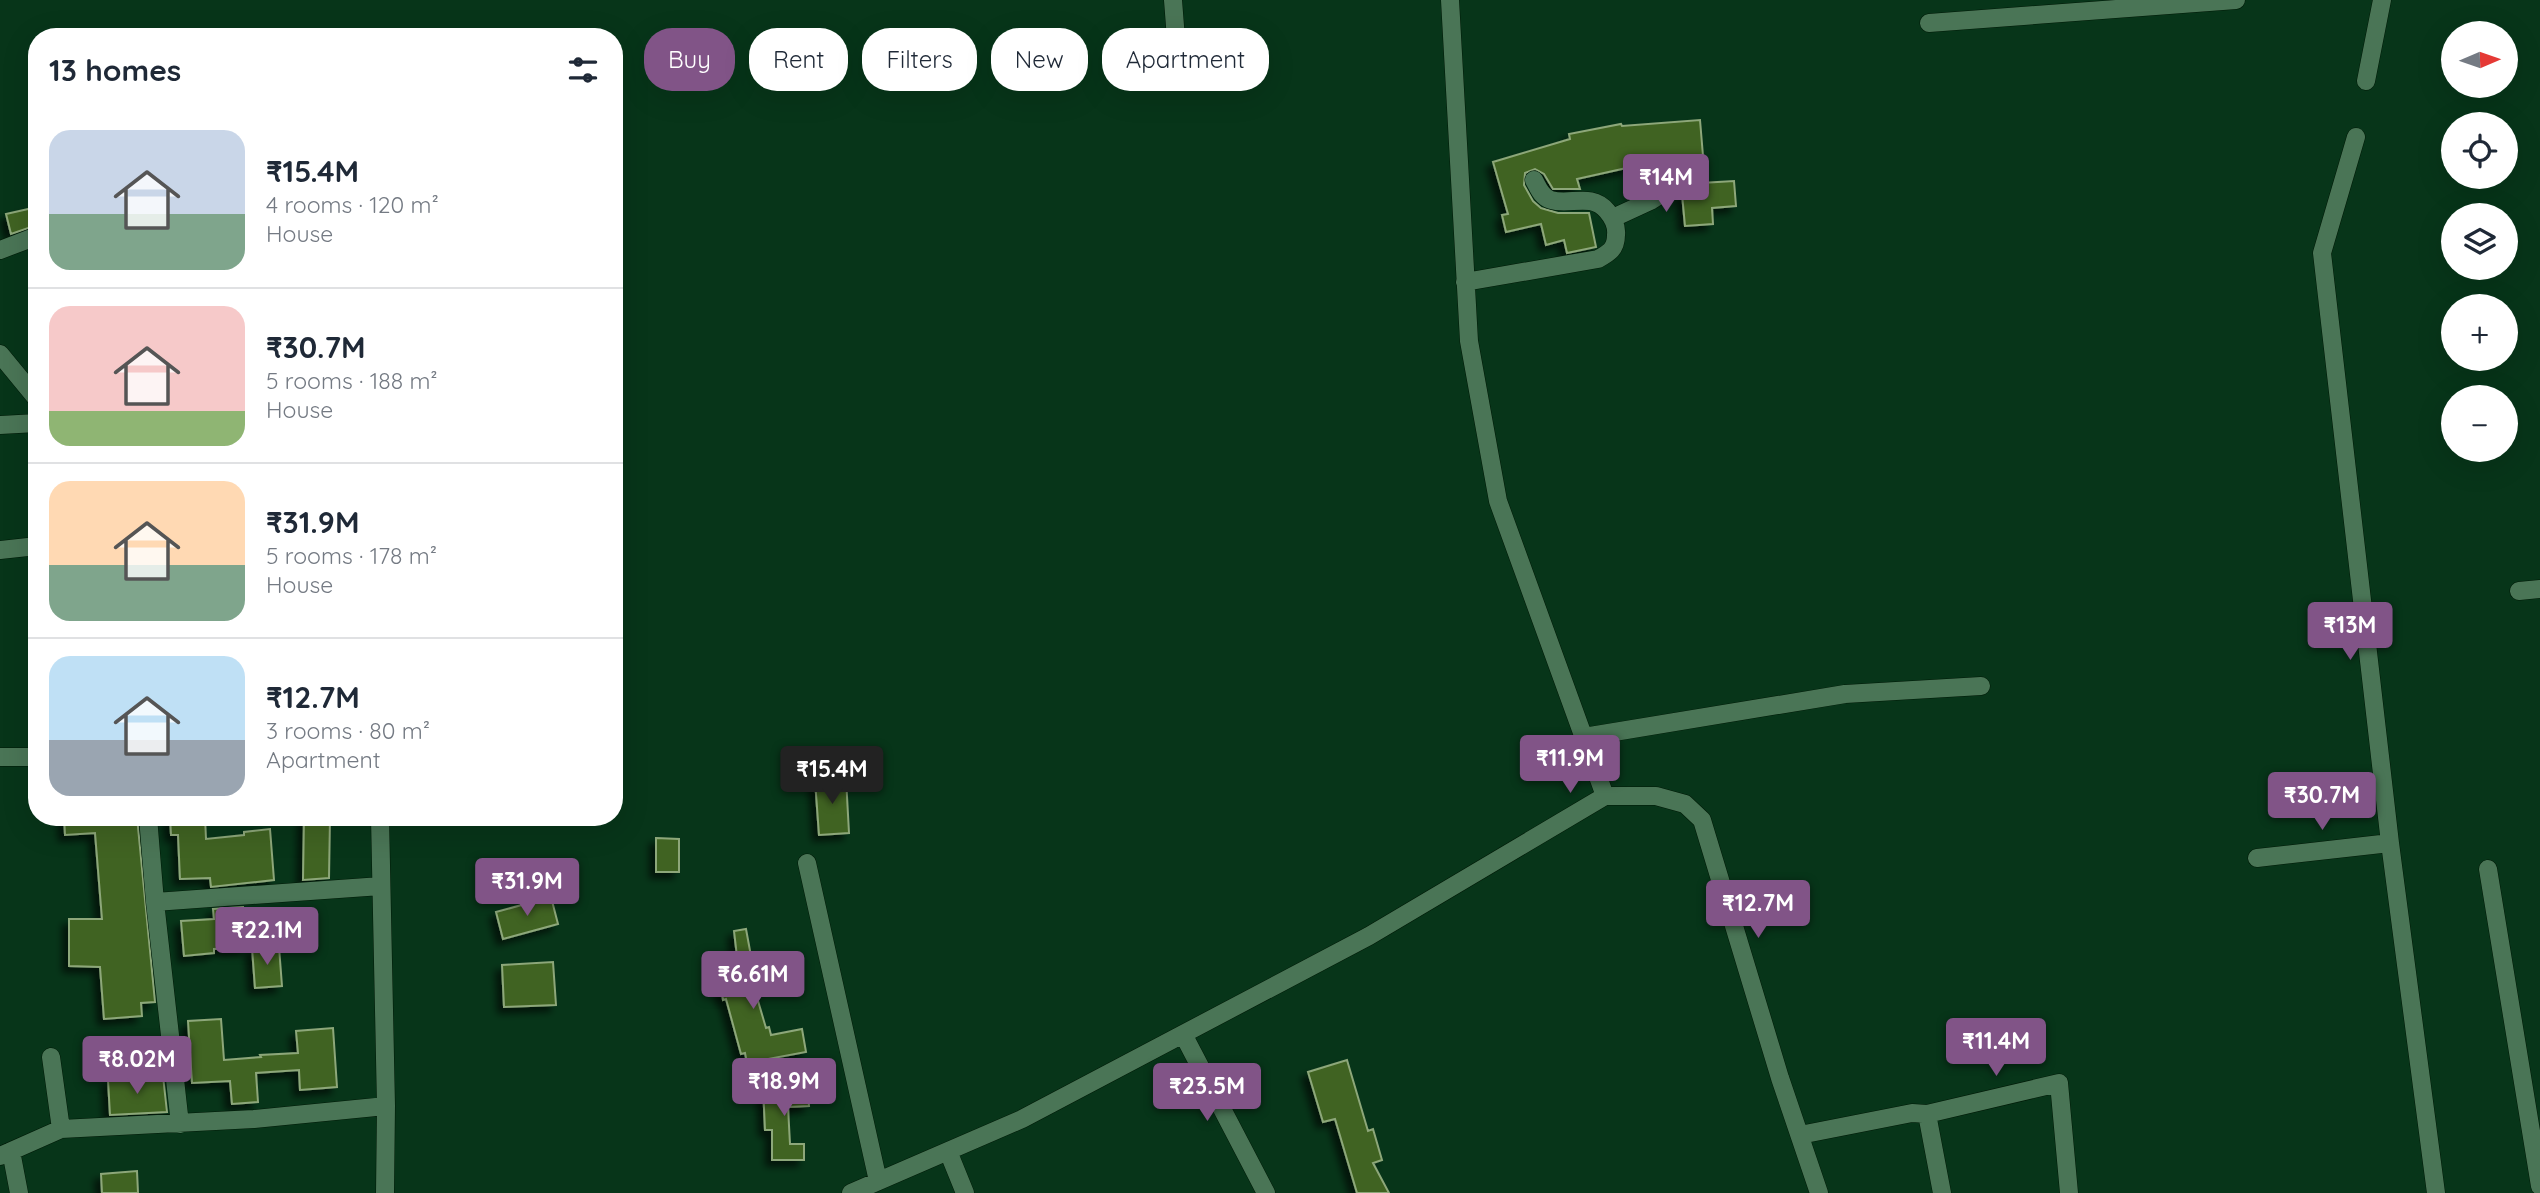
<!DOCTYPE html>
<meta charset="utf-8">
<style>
:root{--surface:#fff;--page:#f2f2f3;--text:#1f2937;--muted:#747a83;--line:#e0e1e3;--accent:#815487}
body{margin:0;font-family:Quicksand,sans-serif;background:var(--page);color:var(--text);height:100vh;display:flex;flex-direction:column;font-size:26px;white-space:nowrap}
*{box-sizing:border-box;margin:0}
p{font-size:23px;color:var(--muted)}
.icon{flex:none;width:38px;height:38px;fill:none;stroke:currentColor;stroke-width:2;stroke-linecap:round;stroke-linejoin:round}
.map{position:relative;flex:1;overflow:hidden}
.panel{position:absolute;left:28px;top:28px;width:595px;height:798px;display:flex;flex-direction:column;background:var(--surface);border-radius:28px;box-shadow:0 7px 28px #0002}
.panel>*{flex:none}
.banner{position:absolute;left:644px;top:28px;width:665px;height:63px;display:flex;gap:14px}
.needle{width:46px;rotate:88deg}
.buttons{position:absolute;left:2441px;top:21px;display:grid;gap:14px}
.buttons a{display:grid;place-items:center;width:77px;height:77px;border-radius:50%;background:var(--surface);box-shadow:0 7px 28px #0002;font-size:35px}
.price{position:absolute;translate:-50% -60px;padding:0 16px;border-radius:7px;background:var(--accent);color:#fff;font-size:23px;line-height:46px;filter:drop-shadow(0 2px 4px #0008)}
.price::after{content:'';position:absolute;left:50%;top:42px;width:21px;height:16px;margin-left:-10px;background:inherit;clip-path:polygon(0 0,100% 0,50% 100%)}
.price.on{background:#222;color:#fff}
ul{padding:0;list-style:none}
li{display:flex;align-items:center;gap:21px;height:175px;padding:0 21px}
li+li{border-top:2px solid var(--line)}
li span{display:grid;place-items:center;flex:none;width:196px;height:140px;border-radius:21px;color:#555}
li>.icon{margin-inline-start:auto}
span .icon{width:84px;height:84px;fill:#fffc;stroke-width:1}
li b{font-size:30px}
h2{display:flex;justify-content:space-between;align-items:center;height:84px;padding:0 21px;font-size:30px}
.chip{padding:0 24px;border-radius:28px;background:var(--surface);box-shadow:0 7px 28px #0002;font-size:24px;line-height:63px}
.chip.on{background:var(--accent);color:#fff}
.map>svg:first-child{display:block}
</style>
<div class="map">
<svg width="2540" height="1193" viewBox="0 0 2540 1193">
<defs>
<filter id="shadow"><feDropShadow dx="-6" dy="6" stdDeviation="3.5" flood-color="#0009"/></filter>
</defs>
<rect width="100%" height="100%" fill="#073519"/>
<!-- building -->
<path fill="#416320" stroke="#8da77a" stroke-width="2" filter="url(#shadow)" d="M1700 120 1703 156 1629 162 1631 167 1577 179 1580 189H1553L1544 174 1535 169 1525 173 1524 185 1533 201 1541 208 1558 213H1589L1596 247 1567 253 1564 240 1546 245 1541 224 1506 232 1502 215 1508 214 1493 162 1570 139 1569 134 1621 124 1622 126Z
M1734 181 1736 206 1712 208 1713 224 1685 226 1682 194 1692 188 1701 187V183Z
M37 207V225L11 234 6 214Z
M846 778 849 833 819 835 815 780Z
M64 817H137L155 1002 141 1003 142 1016 104 1019 100 967 69 966V919H102L95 833 65 835Z
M170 817H205L206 839 244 835V832L270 829 274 880 211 887 210 878 180 879 178 835H171Z
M304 817H330L329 878 303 880Z
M656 838 679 839V872H656Z
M551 897 558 924 503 939 496 912Z
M243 907 246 947 214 949V953L184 956 181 921 214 919 213 909Z
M746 929 758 994H756L766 1028 769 1027 771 1035 802 1029 806 1052 747 1063 745 1053 741 1054 726 999 723 1000 718 968 738 965 734 931Z
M279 947 282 986 255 988 252 948Z
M553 962 556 1005 504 1007 502 965Z
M221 1019 224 1060 261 1057 260 1055 298 1053 296 1031 333 1028 337 1087 300 1090 299 1070 256 1073 258 1102 232 1104 230 1081 192 1083 188 1021Z
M1347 1060 1368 1131 1373 1129 1382 1160 1373 1163 1389 1193H1357L1335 1119 1323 1122 1308 1072Z
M163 1076 167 1112 110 1115 108 1080Z
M807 1083 809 1106 788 1107 790 1144H804V1160H772V1130H765L763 1086Z
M137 1171 138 1193H102L101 1174Z"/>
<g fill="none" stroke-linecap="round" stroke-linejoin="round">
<!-- minor casing -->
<g stroke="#001a07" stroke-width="19">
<path id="minor" d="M1173 0 1178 65
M1929 23 2236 0
M2366 81 2382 0
M2356 137 2322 253 2390 843 2436 1193
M1613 218 1652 200 1696 172
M0 250 37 236
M1465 282 1598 259C1609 253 1616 249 1616 235 1617 226 1613 218 1607 211 1591 192 1570 206 1551 200 1541 197 1538 187 1534 180
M0 354 37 399
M0 425 37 423
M0 550 37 546
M2519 591 2540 589
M1584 737 1845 694 1981 686
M0 757H37
M1605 796H1656L1685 804 1702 820 1780 1078 1819 1193
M148 817 155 902 180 1124
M380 817 386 1106
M2257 858 2390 843
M807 863 878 1181
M2488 869 2540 1186
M155 902 381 886
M1183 1034 1266 1193
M51 1057 61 1129
M1927 1114 1942 1193
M1800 1135 1912 1113 1927 1114 2059 1083 2069 1193
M11 1151 19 1193
M948 1151 965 1193
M0 1156 61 1129 254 1119 386 1106 385 1193
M851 1193 1022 1119 1369 936 1605 796 1498 501 1469 341 1450 0"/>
</g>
<!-- minor -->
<use href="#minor" stroke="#4a7556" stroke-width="18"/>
</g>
</svg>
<div class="buttons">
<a><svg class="needle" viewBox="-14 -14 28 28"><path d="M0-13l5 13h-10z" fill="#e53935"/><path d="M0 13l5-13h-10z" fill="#747a83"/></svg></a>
<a><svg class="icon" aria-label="locate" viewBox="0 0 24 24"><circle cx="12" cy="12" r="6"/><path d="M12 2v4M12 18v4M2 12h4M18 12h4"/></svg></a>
<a><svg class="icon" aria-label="layers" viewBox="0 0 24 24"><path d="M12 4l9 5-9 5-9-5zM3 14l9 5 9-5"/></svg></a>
<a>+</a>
<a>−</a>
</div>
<b class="price" style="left:1666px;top:214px">₹14M</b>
<b class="price" style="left:2350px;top:662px">₹13M</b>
<b class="price" style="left:1570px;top:795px">₹11.9M</b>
<b class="price on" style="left:832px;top:806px">₹15.4M</b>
<b class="price" style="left:2322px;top:832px">₹30.7M</b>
<b class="price" style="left:527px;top:918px">₹31.9M</b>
<b class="price" style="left:1758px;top:940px">₹12.7M</b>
<b class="price" style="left:267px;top:967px">₹22.1M</b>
<b class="price" style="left:753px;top:1011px">₹6.61M</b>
<b class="price" style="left:1996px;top:1078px">₹11.4M</b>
<b class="price" style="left:137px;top:1096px">₹8.02M</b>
<b class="price" style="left:784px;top:1118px">₹18.9M</b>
<b class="price" style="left:1207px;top:1123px">₹23.5M</b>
<div class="banner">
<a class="chip on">Buy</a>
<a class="chip">Rent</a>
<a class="chip">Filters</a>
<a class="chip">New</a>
<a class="chip">Apartment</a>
</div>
<section class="panel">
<h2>13 homes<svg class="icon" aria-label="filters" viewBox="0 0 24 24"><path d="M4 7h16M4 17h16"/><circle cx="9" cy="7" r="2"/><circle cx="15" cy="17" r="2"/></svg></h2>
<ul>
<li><span style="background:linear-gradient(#c9d6e8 60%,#7fa58c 0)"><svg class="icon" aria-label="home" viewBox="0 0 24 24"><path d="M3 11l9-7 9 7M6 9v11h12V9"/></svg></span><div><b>₹15.4M</b><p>4 rooms · 120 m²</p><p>House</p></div></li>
<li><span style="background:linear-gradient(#f6c9c9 75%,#8fb573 0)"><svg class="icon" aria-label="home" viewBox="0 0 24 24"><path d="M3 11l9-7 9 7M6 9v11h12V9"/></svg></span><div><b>₹30.7M</b><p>5 rooms · 188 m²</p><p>House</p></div></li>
<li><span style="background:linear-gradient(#ffd9b3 60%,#7fa58c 0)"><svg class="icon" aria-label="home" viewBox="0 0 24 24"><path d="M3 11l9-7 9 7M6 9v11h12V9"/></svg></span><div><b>₹31.9M</b><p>5 rooms · 178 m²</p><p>House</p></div></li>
<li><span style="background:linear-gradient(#bfe0f5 60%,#9aa5b1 0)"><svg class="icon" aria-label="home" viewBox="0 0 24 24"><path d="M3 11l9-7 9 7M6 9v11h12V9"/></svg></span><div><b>₹12.7M</b><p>3 rooms · 80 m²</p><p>Apartment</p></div></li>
</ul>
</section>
</div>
